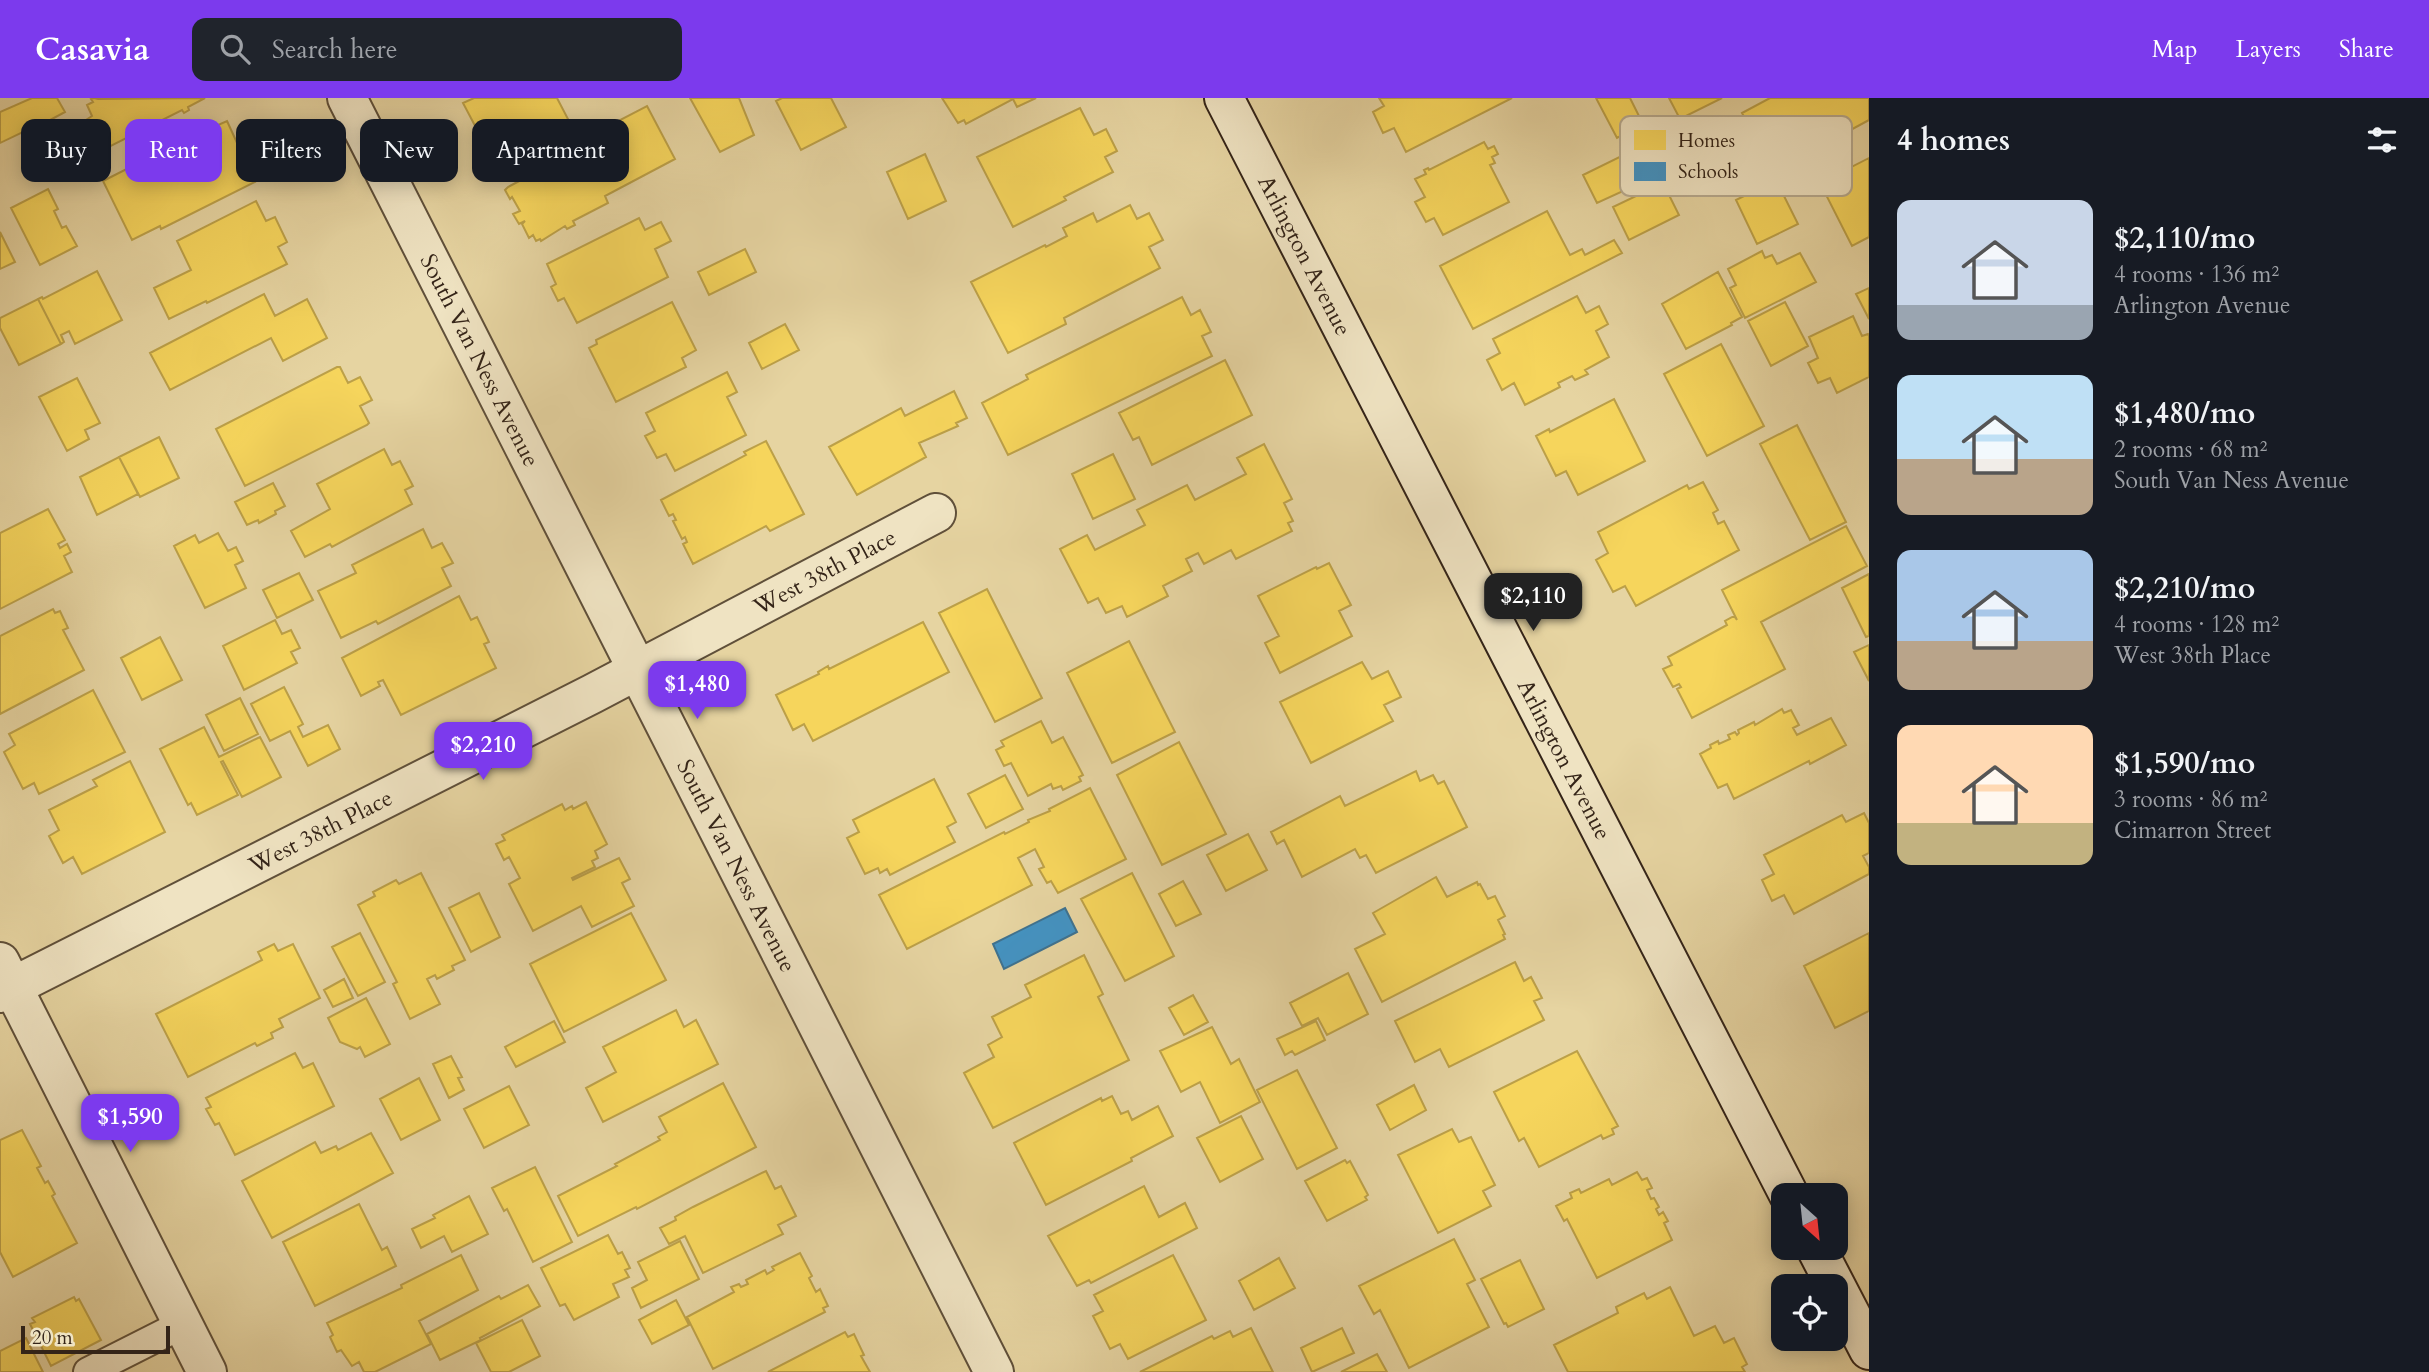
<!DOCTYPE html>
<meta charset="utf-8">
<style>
:root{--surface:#171b24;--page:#20242c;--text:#f1f3f6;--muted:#9ea1a6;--accent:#7c3aed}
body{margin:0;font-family:Cardo,serif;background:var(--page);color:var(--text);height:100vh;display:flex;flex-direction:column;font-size:26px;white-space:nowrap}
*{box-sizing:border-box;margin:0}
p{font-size:23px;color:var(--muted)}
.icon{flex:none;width:38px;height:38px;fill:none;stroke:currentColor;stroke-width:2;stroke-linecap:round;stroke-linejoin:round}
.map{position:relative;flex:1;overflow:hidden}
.side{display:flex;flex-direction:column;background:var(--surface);width:560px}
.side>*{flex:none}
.hud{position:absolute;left:21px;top:21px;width:665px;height:63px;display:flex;gap:14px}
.needle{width:46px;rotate:153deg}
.controls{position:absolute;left:1771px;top:1085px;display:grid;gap:14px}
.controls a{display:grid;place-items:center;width:77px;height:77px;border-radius:14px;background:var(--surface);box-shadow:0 4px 18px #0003;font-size:35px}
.scale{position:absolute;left:21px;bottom:18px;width:149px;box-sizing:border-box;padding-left:7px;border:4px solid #342418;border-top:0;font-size:19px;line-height:24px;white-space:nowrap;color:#342418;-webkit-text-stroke:5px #efe3c2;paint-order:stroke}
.price{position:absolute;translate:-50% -60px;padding:0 16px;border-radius:14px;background:var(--accent);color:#fff;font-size:23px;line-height:46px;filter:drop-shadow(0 2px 4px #0008)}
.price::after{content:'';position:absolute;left:50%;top:42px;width:21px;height:16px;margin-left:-10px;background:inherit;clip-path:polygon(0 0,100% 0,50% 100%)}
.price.selected{background:#222;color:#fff}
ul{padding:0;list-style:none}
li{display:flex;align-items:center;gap:21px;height:175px;padding:0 28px}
li span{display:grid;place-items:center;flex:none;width:196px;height:140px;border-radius:14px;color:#555}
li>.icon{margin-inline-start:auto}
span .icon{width:84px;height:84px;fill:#fffc;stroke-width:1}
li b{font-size:30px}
h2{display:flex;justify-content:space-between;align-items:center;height:84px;padding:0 28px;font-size:30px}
.pill{padding:0 24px;border-radius:14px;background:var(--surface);box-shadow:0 4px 18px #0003;font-size:24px;line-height:63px}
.pill.selected{background:var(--accent);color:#fff}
header{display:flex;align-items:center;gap:42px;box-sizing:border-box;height:98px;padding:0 35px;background:var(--accent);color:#fff}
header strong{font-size:33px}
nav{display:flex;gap:38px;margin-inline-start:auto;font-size:24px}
.search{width:490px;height:63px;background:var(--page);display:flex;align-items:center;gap:18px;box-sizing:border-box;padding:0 24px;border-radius:14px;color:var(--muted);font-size:26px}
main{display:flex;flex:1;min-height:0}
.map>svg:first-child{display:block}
</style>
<header>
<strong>Casavia</strong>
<div class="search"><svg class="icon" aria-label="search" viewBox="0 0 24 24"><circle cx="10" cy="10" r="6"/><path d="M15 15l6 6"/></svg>Search here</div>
<nav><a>Map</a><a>Layers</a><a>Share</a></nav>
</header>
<main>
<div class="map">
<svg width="1869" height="1274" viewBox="0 0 1869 1274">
<rect width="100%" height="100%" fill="#e6d4a1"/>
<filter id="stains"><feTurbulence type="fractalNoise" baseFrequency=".00286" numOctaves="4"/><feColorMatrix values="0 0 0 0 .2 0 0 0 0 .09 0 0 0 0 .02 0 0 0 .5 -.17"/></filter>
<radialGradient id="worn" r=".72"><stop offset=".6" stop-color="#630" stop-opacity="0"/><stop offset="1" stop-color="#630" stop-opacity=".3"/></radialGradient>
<!-- homes -->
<path fill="#f6d55c" stroke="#bca048" stroke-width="2" d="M32 0H57L65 14 28 34 27 32 0 45V14Z
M94 0 98 1 205 0 188 9 189 12 184 15 182 12 63 72 50 46 82 29 80 26 92 18 87 7 93 4 91 1Z
M474 0H557L569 23 511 51 512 53 492 60 463 5Z
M690 0H739L754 37 720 54Z
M782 0H831L846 29 801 52 776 3Z
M942 0H1036L1017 9 1013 1 966 26 964 22 958 25Z
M1379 0H1512L1406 54 1394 30 1383 35 1373 14 1384 8Z
M1596 0H1630L1643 26 1617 40Z
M1669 0H1722L1680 21Z
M1770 0H1869V22L1773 74 1742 15Z
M647 8 675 61 605 98 608 105 573 123 575 127 567 131 565 128 541 143 540 141 536 143 533 137 529 140 522 126 525 123 519 126 513 116 520 113 512 99 510 101 505 92 508 89 576 53 572 47 586 40 584 35 602 25 605 30Z
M1080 10 1094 37 1106 31 1117 53 1105 59 1113 74 1064 99 1066 102 1013 129 977 59Z
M227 23 255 84 161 131 160 128 132 142 103 83 215 26 216 28Z
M1652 43 1670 78 1640 94 1636 87 1597 105 1583 77Z
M1484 44 1488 51 1494 48 1498 56 1492 59 1495 65 1490 67 1509 104 1443 137 1434 120 1426 124 1415 104 1425 99 1415 81 1426 76 1424 72 1428 70 1429 72Z
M925 56 946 103 908 121 887 74Z
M1869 60V139L1852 148 1820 85Z
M1776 82 1798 126 1757 146 1736 102Z
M1663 85 1679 117 1629 142 1613 109Z
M48 91 58 111 54 113 62 130 66 128 77 148 40 167 11 110Z
M256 103 266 123 275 119 287 144 278 149 287 166 207 205 206 203 169 221 154 190 191 172 177 143Z
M1130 107 1137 121 1149 115 1163 142 1149 149 1160 170 1064 220 1066 226 1008 255 971 184 1045 147 1046 149 1067 138 1063 130 1093 115 1097 124Z
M1547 113 1570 157 1582 151 1585 157 1614 142 1622 155 1473 231 1440 168Z
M639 120 645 132 661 124 671 143 655 151 668 179 577 225 564 200 558 203 551 189 556 186 547 166Z
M0 134 15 164 0 171Z
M745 151 756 174 709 197 698 174Z
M1762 153 1765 160 1772 157 1777 166 1800 155 1816 184 1745 220 1730 190 1736 187 1728 171Z
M97 173 122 222 75 246 69 233 61 237 64 244 61 246 38 201 42 199 43 201Z
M1718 174 1742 219 1731 225 1732 227 1686 251 1662 206Z
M1869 190V221L1856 196Z
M264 196 275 218 307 201 327 240 283 263 271 240 170 292 150 255Z
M1577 198 1586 215 1599 208 1608 226 1596 233 1609 259 1585 272 1588 276 1575 282 1572 278 1558 285 1560 289 1525 307 1514 285 1502 292 1487 262 1500 255 1493 241Z
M1182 199 1191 217 1200 212 1211 234 1202 238 1212 258 1008 357 982 305 1028 281 1026 277Z
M38 201 61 246 19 267 0 230V220Z
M672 204 696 252 682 260 686 269 616 304 589 250 597 246 596 242Z
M1785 204 1808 248 1771 268 1748 223Z
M1853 218 1862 238 1868 236 1869 238V279L1837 295 1830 280 1818 285 1808 265 1818 260 1809 239Z
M785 226 799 252 762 271 749 245Z
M1721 246 1764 328 1707 358 1664 276Z
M1225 262 1252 317 1152 367 1139 339 1133 342 1119 315Z
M337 269H340L348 285 360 279 372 302 360 308 369 325 367 327 245 388 216 331Z
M727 274 737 294 727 299 746 337 675 373 666 356 657 360 645 338 655 333 646 315Z
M77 280 100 325 85 332 89 341 67 353 39 299Z
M954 293 967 320 956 325 958 328 919 345 926 359 857 397 829 349 901 310 905 318Z
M1614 301 1645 363 1578 397 1566 373 1556 378 1536 338 1549 331 1550 334Z
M1797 327 1846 424 1810 442 1760 346Z
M159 339 179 380 140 399 119 359Z
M766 343 804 416 770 433 766 428 693 466 683 446 687 444 685 439 682 441 673 423 676 422 673 416 669 418 661 402 746 357 744 354Z
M1264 346 1292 401 1284 405 1293 423 1288 425 1292 433 1236 461 1231 452 1204 466 1198 455 1186 461 1192 473 1163 488 1168 498 1127 519 1122 508 1106 515 1098 500 1088 505 1060 451 1087 437 1095 452 1145 427 1137 412 1187 387 1195 402 1246 376 1237 360Z
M384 351 392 367 400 363 413 388 405 392 412 406 332 449 330 446 305 459 291 433 330 411 317 386Z
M1113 356 1135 401 1093 421 1072 376Z
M119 359 138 396 97 417 80 379Z
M1703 384 1718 412 1713 415 1718 426 1724 423 1739 452 1636 508 1625 488 1613 494 1596 462 1608 455 1598 434 1687 387 1689 391Z
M273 385 285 408 275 413 276 416 259 425 258 422 247 427 235 404Z
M48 411 65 442 58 446 60 450 67 446 71 454 64 458 72 474 0 511V435Z
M1846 428 1867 468 1761 524 1785 571 1692 620 1677 591 1681 589 1679 586 1673 589 1663 571 1672 567 1668 559 1727 527 1725 523 1734 518 1737 522 1722 492Z
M423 431 432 450 442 445 453 465 442 470 451 488 378 526 376 523 341 540 318 493 356 475 352 467Z
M218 435 228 453 236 449 243 463 235 467 246 490 205 510 174 448 195 437 199 445Z
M1329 465 1351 507 1339 513 1352 538 1280 575 1265 545 1279 538 1258 498 1316 469 1317 471Z
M299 475 313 502 277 520 263 492Z
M1869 476V538L1866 539 1842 490Z
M987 491 1042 600 995 624 939 515Z
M459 498 471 522 477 519 489 544 484 546 496 570 401 617 383 582 378 584 380 588 361 598 342 560Z
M53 511 55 515 60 513 68 530 63 532 84 572 0 616V538Z
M275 522 282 536 291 532 300 550 291 554 297 565 244 592 223 548Z
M923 524 949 574 813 643 804 626 793 632 776 597 819 576 818 574 828 568 829 571Z
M160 539 182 582 142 602 121 560Z
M1129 543 1175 634 1112 665 1067 575Z
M1869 547V583L1854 554Z
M1362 564 1372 581 1388 573 1401 599 1384 607 1393 623 1311 665 1280 604Z
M284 589 303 626 298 629 303 639 328 627 340 651 308 668 290 633 270 643 251 606Z
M93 592 125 654 39 696 34 685 23 691 4 654 15 647 9 636Z
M240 600 258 636 224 653 206 617Z
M1782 611 1784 615 1791 612 1799 627 1793 630 1797 637 1831 620 1846 647 1810 666 1809 663 1734 701 1727 686 1718 690 1700 656 1711 650 1710 647 1718 643 1719 646 1730 641 1728 637 1735 634 1737 637 1739 635 1738 632 1754 624 1755 627Z
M1041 623 1052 645 1063 639 1083 677 1079 679 1081 683 1063 692 1061 688 1053 691 1051 686 1028 698 1011 665 1004 668 996 652 1004 648 1001 643Z
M204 629 219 659 260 639 281 679 242 699 223 663 221 664 238 697 197 717 191 705 188 707 160 651Z
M1179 644 1226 736 1162 767 1117 677Z
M130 663 165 734 82 776 73 759 63 765 49 738 59 732 49 712 97 688 93 682Z
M1416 673 1420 683 1433 677 1438 686 1444 683 1467 729 1376 775 1366 757 1360 760 1355 751 1302 779 1284 742 1277 746 1271 734 1340 698 1345 708Z
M1005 677 1023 711 986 730 968 696Z
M934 681 956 724 947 729 955 744 890 777 887 771 880 775 878 770 865 776 847 740 859 734 853 722Z
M1090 690 1126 761 1058 795 1051 783 1047 785 1039 771 1044 769 1035 751 1018 760 1032 787 907 851 879 797 1004 734 1005 736 1029 724 1028 722 1050 713 1049 711Z
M586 704 607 746 595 753 598 760 592 763 595 769 572 780 573 782 619 760 630 781 622 785 634 808 592 829 581 808 533 833 509 786 520 780 509 759 504 762 496 746 505 742 502 737 562 706 565 712 572 708 573 711Z
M1864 715 1869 725V755L1863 758 1869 769V776L1794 816 1784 797 1772 803 1762 782 1774 776 1764 757 1842 717 1846 724Z
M1248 736 1267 772 1226 793 1207 757Z
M421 775 465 862 452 868 454 872 437 881 435 877 427 881 440 906 410 921 393 886 397 884 358 807 375 798 373 794 396 782 399 786Z
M1132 775 1174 858 1125 883 1081 801Z
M1436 779 1447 799 1477 784 1478 787 1480 786 1488 801 1495 798 1505 818 1498 822 1505 836 1503 837 1505 841 1382 904 1355 851 1385 836 1373 815Z
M1183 783 1201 816 1176 828 1159 796Z
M479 795 500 839 471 854 449 810Z
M631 815 666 882 564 934 530 866Z
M360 835 385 884 358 898 332 849Z
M1869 835V913L1835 930 1804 868Z
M274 846 278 853 293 846 320 900 279 921 283 929 271 935 273 940 257 948 255 945 188 979 156 916 262 862 258 854Z
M1084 857 1103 896 1098 899 1129 962 993 1030 964 975 994 959 988 947 1002 939 992 919 1031 899 1025 887Z
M1515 864 1524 883 1531 879 1542 900 1534 903 1544 922 1449 969 1440 951 1415 964 1395 923Z
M1348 875 1368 916 1327 937 1318 920 1302 928 1290 905Z
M344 881 353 900 333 909 324 892Z
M1193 897 1208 924 1184 937 1169 910Z
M366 900 390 946 365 959 360 949 357 951 340 944 328 920Z
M676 912 684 929 696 922 718 966 603 1024 586 990 616 974 603 949Z
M554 923 565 944 516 969 505 949Z
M1316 923 1325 942 1295 957 1292 953 1285 957 1277 941Z
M1212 929 1231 966 1239 961 1260 1004 1220 1025 1200 984 1181 994 1160 953Z
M1577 953 1618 1028 1612 1031 1614 1036 1603 1041 1601 1037 1539 1069 1524 1040 1519 1043 1494 994Z
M295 955 303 970 313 965 334 1008 235 1057 219 1025 215 1027 206 1011 211 1009 206 1000Z
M451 958 462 979 458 980 464 992 449 1000 433 966Z
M1297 972 1337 1050 1297 1071 1257 992Z
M419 980 440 1022 401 1042 380 1001Z
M723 985 756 1049 637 1111 636 1109 578 1138 558 1098 617 1068 615 1066 660 1042 658 1039 667 1034 659 1019Z
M1414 987 1426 1012 1390 1032 1377 1007Z
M509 988 529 1027 484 1050 464 1011Z
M1112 998 1121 1016 1128 1013 1132 1022 1158 1008 1173 1038 1131 1060 1132 1063 1046 1107 1014 1045 1101 1000 1102 1003Z
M1241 1018 1263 1061 1220 1084 1197 1040Z
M1452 1031 1459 1044 1471 1039 1495 1087 1483 1093 1491 1108 1438 1135 1398 1057Z
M22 1032 41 1068 37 1070 45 1085 48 1083 55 1096 52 1098 77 1145 13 1179 0 1154V1042Z
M371 1035 393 1075 272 1140 242 1083 315 1044 321 1055 336 1048 338 1052Z
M1345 1062 1347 1065 1350 1063 1368 1097 1365 1099 1367 1102 1327 1123 1305 1083Z
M535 1069 572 1144 533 1164 507 1111 504 1113 492 1090Z
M766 1073 775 1091 781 1088 796 1118 778 1127 783 1136 703 1175 685 1138 669 1146 660 1130 676 1122 675 1119 693 1109Z
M1637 1074 1642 1082 1647 1080 1652 1090 1647 1092 1651 1101 1654 1100 1659 1109 1656 1111 1659 1117 1663 1114 1668 1123 1664 1125 1672 1142 1597 1180 1567 1121 1564 1123 1556 1108 1572 1100 1570 1095 1579 1091 1581 1095 1609 1081 1612 1087Z
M1144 1088 1159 1119 1185 1105 1197 1130 1091 1185 1089 1182 1077 1188 1048 1138Z
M469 1098 488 1136 452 1154 444 1138 421 1150 412 1131 435 1120 433 1117Z
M359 1106 382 1152 387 1149 396 1168 315 1208 283 1144Z
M608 1137 618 1156 622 1154 630 1170 625 1172 629 1179 613 1186 619 1199 574 1222 565 1206 560 1208 541 1170Z
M1454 1141 1475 1182 1467 1186 1489 1229 1409 1270 1380 1212 1374 1216 1359 1188Z
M680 1143 699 1181 641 1210 632 1190 647 1182 638 1164Z
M800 1155 812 1178 809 1180 816 1194 820 1191 828 1208 823 1210 825 1214 713 1271 687 1219 734 1194 731 1189 739 1186 741 1189 748 1186 746 1182 765 1172 767 1176 774 1172 772 1169Z
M461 1157 478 1192 419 1223 431 1246 375 1274H364L359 1264 352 1268 341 1252 337 1254 330 1239 333 1237 327 1225 402 1190 401 1187Z
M1173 1157 1206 1222 1128 1261 1120 1246 1110 1251 1093 1218 1103 1213 1094 1197Z
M1279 1160 1295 1190 1254 1212 1239 1183Z
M1520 1162 1544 1211 1508 1229 1506 1225 1504 1226 1481 1181Z
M528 1187 540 1208 480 1240 481 1242 440 1262 427 1236 499 1198 501 1201Z
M1670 1189 1694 1238 1715 1228 1724 1245 1734 1240 1747 1266 1742 1269 1745 1274H1568L1554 1247 1618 1215 1616 1209 1644 1195 1647 1201Z
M74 1199 76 1203 79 1201 101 1242 51 1268 30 1226 35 1224 32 1220Z
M676 1202 689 1227 652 1246 639 1222Z
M522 1222 540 1258 509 1274H491L476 1245Z
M1251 1230 1273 1274H1140L1212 1238 1214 1241 1230 1233 1233 1239Z
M1342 1230 1354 1255 1312 1274 1301 1250Z
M845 1234 848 1239 854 1236 864 1257 861 1258 870 1274H768Z
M26 1240 43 1274H0V1253Z
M1377 1256 1387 1274H1341Z"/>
<!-- schools -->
<path fill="#4393c3" stroke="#3e7290" stroke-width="2" d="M1065 810 1077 834 1004 871 993 846Z"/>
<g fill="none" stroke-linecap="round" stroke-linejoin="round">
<!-- lane casing -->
<g stroke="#60503a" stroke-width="32">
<path id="lane" d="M88 1274 183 1226"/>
</g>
<!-- street casing -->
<g stroke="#60503a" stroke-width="42">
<g id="street">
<path id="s1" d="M347 0 994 1274"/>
<path d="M0 864 207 1274"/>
<path id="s2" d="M0 895 592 596 936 415"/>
</g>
</g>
<!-- secondary casing -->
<g stroke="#342418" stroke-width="42">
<g id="secondary">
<path id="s3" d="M1224 0 1789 1097"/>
<path d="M1816 1150 1869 1252"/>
</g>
</g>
<!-- lane -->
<use href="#lane" stroke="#efe3c2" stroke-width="28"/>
<!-- street -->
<use href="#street" stroke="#efe3c2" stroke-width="38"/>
<!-- secondary -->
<use href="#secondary" stroke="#efe3c2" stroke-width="38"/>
</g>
<g text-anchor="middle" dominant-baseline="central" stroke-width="7" stroke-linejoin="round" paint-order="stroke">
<!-- street labels -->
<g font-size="23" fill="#342418" stroke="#efe3c2">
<text stroke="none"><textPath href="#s3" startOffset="177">Arlington Avenue</textPath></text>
<text stroke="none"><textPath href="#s1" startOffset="294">South Van Ness Avenue</textPath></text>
<text stroke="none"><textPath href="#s2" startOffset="926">West 38th Place</textPath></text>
<text stroke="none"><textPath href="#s3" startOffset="744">Arlington Avenue</textPath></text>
<text stroke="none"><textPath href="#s2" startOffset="359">West 38th Place</textPath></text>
<text stroke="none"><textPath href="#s1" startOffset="861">South Van Ness Avenue</textPath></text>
</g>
</g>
<!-- legend -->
<rect x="1620" y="18" width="232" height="80" rx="10" fill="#efe3c2" stroke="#b7aa8f" stroke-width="2"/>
<rect x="1634" y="32" width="32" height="20" fill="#f6d55c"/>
<rect x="1634" y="64" width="32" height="19" fill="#4393c3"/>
<g font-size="19" fill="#342418">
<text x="1678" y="49">Homes</text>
<text x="1678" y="80">Schools</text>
</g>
<rect width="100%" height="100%" filter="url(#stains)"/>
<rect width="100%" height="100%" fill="url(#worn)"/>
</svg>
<div class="controls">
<a><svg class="needle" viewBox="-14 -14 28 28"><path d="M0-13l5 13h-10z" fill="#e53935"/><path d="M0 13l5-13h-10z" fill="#9ea1a6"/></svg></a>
<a><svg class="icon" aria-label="locate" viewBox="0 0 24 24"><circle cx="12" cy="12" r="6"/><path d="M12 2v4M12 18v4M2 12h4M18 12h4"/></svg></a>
</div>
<div class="scale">20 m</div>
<b class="price selected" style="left:1533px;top:535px">$2,110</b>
<b class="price" style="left:697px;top:623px">$1,480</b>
<b class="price" style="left:483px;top:684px">$2,210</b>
<b class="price" style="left:130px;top:1056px">$1,590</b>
<div class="hud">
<a class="pill">Buy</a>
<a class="pill selected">Rent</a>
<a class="pill">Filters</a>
<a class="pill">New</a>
<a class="pill">Apartment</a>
</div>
</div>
<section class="side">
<h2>4 homes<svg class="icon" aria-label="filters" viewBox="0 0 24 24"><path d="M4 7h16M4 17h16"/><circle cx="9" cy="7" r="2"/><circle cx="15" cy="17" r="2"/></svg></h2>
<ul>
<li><span style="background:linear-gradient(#c9d6e8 75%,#9aa5b1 0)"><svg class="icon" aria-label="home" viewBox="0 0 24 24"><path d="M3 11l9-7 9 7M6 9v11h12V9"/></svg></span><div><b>$2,110/mo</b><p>4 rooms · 136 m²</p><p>Arlington Avenue</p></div></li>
<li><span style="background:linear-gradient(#bfe0f5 60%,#b9a48a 0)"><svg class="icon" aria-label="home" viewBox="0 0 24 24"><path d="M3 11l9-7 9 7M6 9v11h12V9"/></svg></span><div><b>$1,480/mo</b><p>2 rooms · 68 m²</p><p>South Van Ness Avenue</p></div></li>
<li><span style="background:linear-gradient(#a9c7e8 65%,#b9a48a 0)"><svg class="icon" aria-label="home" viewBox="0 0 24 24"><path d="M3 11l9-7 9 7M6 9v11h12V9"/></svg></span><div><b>$2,210/mo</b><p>4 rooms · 128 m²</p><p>West 38th Place</p></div></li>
<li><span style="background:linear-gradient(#ffd9b3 70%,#c2b280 0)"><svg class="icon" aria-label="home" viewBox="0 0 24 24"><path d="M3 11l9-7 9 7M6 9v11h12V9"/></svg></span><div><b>$1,590/mo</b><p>3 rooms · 86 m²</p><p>Cimarron Street</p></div></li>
</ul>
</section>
</main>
